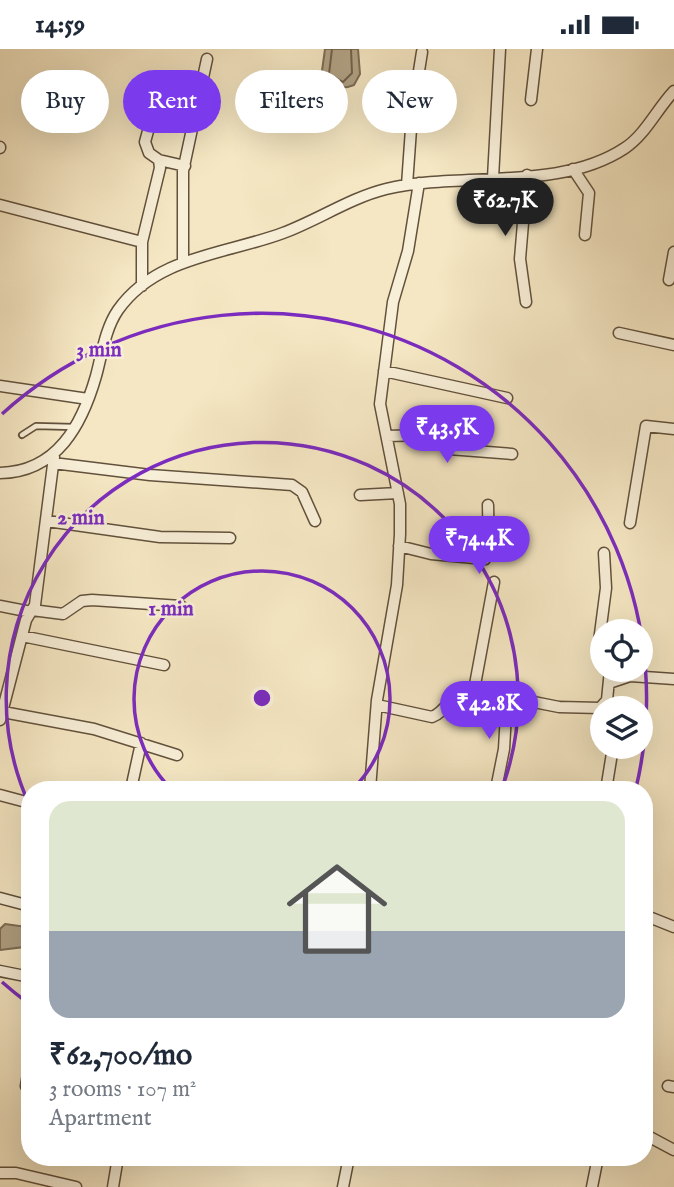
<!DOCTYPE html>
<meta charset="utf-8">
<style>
:root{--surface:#fff;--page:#f2f2f3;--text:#1f2937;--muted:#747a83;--accent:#7c3aed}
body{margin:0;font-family:"IM FELL English",serif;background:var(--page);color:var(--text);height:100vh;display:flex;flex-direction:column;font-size:26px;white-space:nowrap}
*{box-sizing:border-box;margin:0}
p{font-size:23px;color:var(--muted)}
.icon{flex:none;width:38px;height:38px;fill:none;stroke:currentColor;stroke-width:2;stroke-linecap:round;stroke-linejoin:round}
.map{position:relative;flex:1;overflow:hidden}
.details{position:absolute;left:21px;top:732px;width:632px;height:385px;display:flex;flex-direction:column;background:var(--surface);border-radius:28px;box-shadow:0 7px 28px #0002}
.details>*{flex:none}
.hud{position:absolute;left:21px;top:21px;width:634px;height:63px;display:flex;gap:14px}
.controls{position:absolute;left:590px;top:570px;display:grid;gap:14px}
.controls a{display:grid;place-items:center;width:63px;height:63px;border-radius:50%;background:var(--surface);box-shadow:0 7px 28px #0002;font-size:35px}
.price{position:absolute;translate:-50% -60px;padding:0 16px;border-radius:24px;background:var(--accent);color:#fff;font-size:23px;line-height:46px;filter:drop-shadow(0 2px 4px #0008)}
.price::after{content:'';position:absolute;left:50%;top:42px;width:21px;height:16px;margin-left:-10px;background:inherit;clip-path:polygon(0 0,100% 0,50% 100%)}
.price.active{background:#222;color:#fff}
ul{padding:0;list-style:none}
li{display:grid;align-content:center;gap:14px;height:371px;padding:0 28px}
li span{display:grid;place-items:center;height:217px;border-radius:21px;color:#555}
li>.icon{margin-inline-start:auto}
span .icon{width:126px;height:126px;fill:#fffc;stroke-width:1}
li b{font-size:30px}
.pill{padding:0 24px;border-radius:32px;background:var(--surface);box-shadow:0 7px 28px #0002;font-size:24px;line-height:63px}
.pill.active{background:var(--accent);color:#fff}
.status{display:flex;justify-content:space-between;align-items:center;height:49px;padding:0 35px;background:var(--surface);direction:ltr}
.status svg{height:19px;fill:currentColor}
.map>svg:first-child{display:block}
</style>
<div class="status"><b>14:59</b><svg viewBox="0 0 49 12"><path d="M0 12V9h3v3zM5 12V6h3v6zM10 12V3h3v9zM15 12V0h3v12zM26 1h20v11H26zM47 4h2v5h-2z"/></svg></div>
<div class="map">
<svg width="674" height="1138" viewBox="0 0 674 1138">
<rect width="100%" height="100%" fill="#f5e7c3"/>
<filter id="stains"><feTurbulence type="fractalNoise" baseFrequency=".00286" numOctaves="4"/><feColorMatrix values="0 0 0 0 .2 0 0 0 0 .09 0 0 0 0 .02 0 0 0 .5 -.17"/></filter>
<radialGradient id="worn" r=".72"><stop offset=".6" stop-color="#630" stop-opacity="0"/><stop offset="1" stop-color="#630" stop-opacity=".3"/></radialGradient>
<!-- water -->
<path fill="#b2a386" stroke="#7e6e56" stroke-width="2" d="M325 0H358L360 25 354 36C339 42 333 37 321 29Z
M5 875 27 878 24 898 0 901V880Z"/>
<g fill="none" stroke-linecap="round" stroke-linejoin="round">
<!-- shore -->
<path stroke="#72614a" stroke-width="2" d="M332 0 329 25 343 33 352 24 351 0"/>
<!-- service casing -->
<g stroke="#62513c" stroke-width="8">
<path id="service" d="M22 386 36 377 74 378"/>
</g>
<!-- minor casing -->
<g stroke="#62513c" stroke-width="13">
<path id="minor" d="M531 51 537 0
M0 99V98
M159 111 185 117
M573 120 589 144 585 186
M493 129 500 0
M407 136 412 66 422 3
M0 156 142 193
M183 212V122L207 10
M669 231 674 203
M142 237V193L160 119 159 111 149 104 145 93 160 38
M526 253 520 210 527 126
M619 284 674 296
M384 322 507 349
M0 337 88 350
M387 387 425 386 449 400 512 405
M53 414 150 426 292 436 302 443 315 472
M0 424C57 423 82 376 96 327 102 305 105 280 118 261 156 207 227 205 283 184 318 171 350 149 386 140 460 122 559 143 625 99 645 86 657 60 674 42
M360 446 398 444
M47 472 160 488 230 489
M630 474 646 377 674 380
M399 497 431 505 485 510 489 501 488 456
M0 557 31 563
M32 561 63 565 82 552 92 551 181 557
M22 587 164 616
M602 605 598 600 606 539 604 504
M609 634 630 627 674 630
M474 641 494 533
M377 656 432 668C448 662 450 643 469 640L559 658 600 659 607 651 610 621
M3 663 94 680 177 706
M0 671 26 571 35 556 54 408
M607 735 613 698
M131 740 141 694
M370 740 377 651 397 536 400 485V455L380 355 393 253 408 202 419 134
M496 740 504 700 507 646
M0 746 30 754
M0 849 30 857
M644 866 674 878
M0 922 30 928
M30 1013 26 1037 30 1044
M668 1037 674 1038
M644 1085 674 1101
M0 1124H16L76 1138
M113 1138 118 1108
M343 1138 349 1108
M592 1138 598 1108"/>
</g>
<!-- service -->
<use href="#service" stroke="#f8efd8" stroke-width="4.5"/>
<!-- minor -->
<use href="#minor" stroke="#f8efd8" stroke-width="10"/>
</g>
<!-- distance rings -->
<g fill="none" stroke="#7b2cbf" stroke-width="3.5">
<path d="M171 740A128 128 0 1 1 353 740"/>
<path d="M29 755A256 256 0 1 1 502 739"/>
<path d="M28 954A385 385 0 0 1 2 933M2 365A385 385 0 0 1 636 739"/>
</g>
<circle cx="262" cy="649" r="10" fill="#7b2cbf" stroke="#f8efd8" stroke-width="3.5"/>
<g font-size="21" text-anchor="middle" font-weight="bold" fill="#7b2cbf" stroke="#f8efd8" stroke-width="5" stroke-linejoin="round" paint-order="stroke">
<text x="99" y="307">3 min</text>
<text x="81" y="475">2 min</text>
<text x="171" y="566">1 min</text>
</g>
<rect width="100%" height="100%" filter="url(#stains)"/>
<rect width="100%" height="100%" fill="url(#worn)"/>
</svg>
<div class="controls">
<a><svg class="icon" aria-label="locate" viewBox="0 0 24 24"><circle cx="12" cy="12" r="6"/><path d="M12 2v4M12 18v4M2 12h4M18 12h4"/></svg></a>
<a><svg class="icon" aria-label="layers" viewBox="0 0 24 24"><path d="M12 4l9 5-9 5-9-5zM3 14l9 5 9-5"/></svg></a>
</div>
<b class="price active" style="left:505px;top:189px">₹62.7K</b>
<b class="price" style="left:447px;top:416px">₹43.5K</b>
<b class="price" style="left:479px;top:527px">₹74.4K</b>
<b class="price" style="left:489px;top:692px">₹42.8K</b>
<div class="hud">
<a class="pill">Buy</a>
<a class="pill active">Rent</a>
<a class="pill">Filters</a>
<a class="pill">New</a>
</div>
<section class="details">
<ul>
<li><span style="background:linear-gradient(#dfe7d0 60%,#9aa5b1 0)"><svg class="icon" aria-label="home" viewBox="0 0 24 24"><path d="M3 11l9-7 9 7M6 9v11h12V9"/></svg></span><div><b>₹62,700/mo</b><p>3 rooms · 107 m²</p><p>Apartment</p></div></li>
</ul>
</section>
</div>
